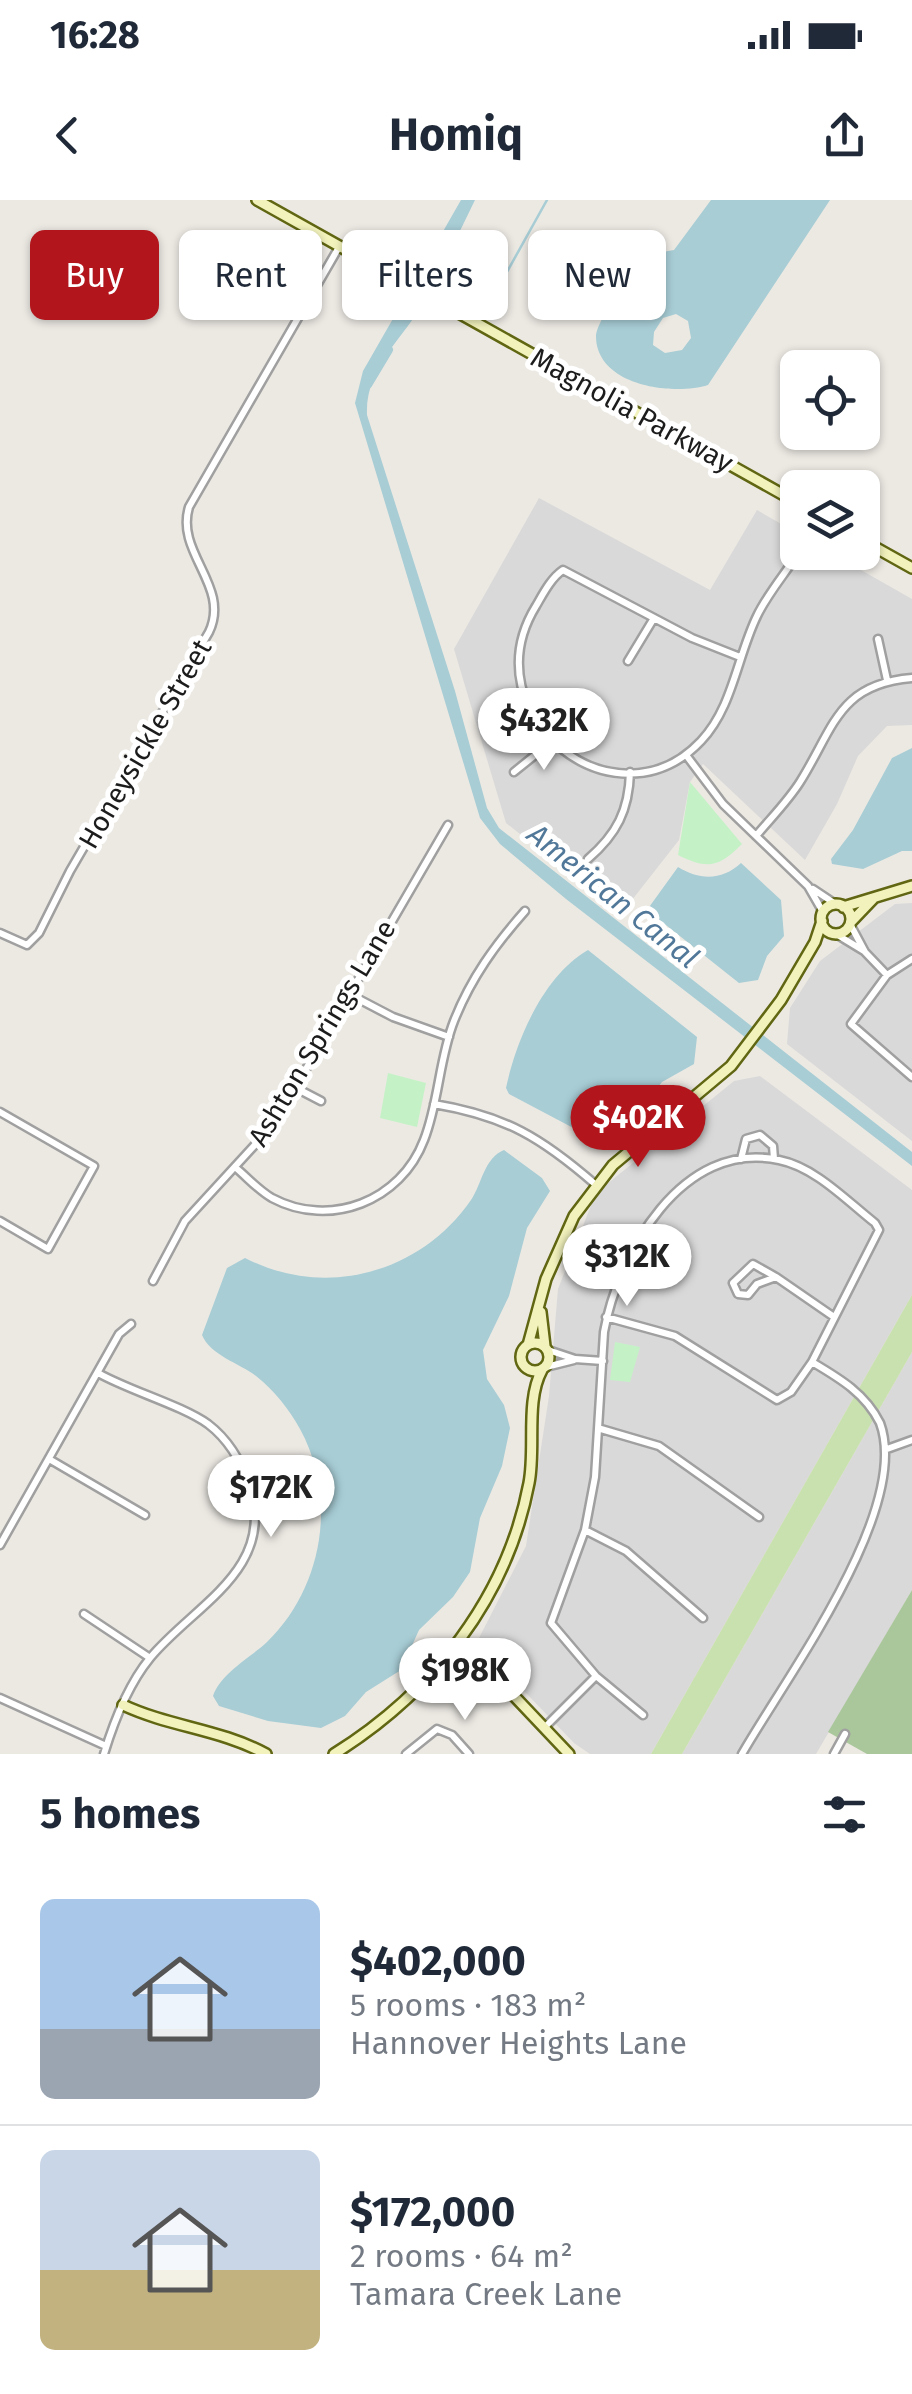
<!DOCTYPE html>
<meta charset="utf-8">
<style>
:root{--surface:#fff;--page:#f6f6f7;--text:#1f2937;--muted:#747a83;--line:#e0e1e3;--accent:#b2161c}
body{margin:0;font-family:"Fira Sans",sans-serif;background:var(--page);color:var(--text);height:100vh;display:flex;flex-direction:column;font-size:38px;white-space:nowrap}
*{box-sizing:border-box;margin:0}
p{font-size:32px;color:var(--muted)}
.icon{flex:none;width:55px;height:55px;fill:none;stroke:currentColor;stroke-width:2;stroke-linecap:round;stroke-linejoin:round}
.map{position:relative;height:1554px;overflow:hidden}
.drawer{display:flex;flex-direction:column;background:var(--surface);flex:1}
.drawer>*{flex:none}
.hud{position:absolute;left:30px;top:30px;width:852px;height:90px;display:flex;gap:20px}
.tools{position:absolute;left:780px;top:150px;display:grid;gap:20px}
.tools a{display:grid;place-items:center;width:100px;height:100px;border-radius:15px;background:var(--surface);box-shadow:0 2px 8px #0004;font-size:50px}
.price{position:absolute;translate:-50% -85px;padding:0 22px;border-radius:35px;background:#fff;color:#222;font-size:32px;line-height:65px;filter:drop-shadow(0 2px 5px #0008)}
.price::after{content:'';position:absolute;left:50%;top:60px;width:30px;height:22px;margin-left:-15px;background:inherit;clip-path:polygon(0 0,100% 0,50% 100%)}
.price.on{background:var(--accent);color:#fff}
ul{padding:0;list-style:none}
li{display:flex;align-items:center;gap:30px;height:250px;padding:0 40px}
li+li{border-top:2px solid var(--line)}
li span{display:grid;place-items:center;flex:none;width:280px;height:200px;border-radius:15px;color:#555}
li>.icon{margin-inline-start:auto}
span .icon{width:120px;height:120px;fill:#fffc;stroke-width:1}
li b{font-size:42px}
h2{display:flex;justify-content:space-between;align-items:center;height:120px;padding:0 40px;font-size:42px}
.chip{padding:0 35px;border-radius:15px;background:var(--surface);box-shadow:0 2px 8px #0004;font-size:35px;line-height:90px}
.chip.on{background:var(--accent);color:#fff}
.status{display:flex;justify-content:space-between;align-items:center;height:70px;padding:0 50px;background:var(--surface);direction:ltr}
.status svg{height:28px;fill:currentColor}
header{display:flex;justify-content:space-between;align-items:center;height:130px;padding:0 40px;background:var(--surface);font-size:45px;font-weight:700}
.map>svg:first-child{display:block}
</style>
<div class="status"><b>16:28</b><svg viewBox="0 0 49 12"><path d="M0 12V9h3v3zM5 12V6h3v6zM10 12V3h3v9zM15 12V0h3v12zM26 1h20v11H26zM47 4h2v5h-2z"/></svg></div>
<header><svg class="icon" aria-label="back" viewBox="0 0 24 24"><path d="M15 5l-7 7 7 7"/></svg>Homiq<svg class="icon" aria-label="share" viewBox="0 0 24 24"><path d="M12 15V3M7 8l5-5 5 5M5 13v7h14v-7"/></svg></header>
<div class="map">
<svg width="912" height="1554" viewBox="0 0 912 1554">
<rect width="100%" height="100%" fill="#ece9e3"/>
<!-- residential -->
<path fill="#dad9d9" d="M539 298 710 390 757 310 797 333 798 352 831 353 912 399V525L887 526 858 556 837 604 805 660 703 564 690 582 679 640 621 714 506 623 454 449Z
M912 703V941L787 844 790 808 820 761 895 704Z
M760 876 912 990V1095L651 1554H590L574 1543 477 1442 526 1346 549 1196 558 1089 596 993 734 881Z
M912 1152V1390L816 1554H682Z"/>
<!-- grass -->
<path fill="#c9e1ae" d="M912 1095V1152L682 1554H651Z"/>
<!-- forest -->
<path fill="#aac79c" d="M912 1390V1554H867L828 1532Z"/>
<!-- park -->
<path fill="#c4f2c6" d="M690 582 742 644C719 667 708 670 678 655Z
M388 873 426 883 417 927 380 918Z
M615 1142 640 1147 630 1182 610 1180Z"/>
<!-- water -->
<path fill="#a8cdd5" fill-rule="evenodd" d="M461 0H475C459 33 443 66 426 99 404 138 365 167 367 215L455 491 487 608 499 628 912 952V966L566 699 500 644 480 618 355 203 363 171Z
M711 0H830L708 185C673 196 595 186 596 135 597 128 602 119 605 113 617 78 637 55 674 50ZM676 114 688 121 691 138 682 150 665 153 653 145 654 132 663 118Z
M912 548V651H902L863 669 832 664 831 659 853 630 892 558Z
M741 663 781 700 784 736 767 756 758 780 739 783 647 710 678 667C699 680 722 681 741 663Z
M588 750 697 837 694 864 662 882 647 901 616 918 596 940 509 894 506 888C516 840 544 775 588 750Z
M504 950 542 978 550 991 527 1028 509 1096 483 1150 487 1179 504 1205 510 1228 502 1266 480 1318 470 1372 453 1397 419 1430 401 1470 366 1492 345 1516 321 1528 268 1521 219 1506 213 1496C221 1473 250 1458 267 1442 323 1388 338 1298 300 1229 289 1209 274 1190 256 1176 239 1163 210 1155 202 1135L227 1068 245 1058C324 1099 420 1074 471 1000 482 984 484 958 504 950Z"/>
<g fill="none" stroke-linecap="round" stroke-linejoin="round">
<!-- stream -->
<path stroke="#a8cdd5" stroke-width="2.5" d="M493 97 547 0"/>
<!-- canal -->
<path stroke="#a8cdd5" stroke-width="8" d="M368 185 389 150"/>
<!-- street casing -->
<g stroke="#a0a0a0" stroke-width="11">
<path id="street" d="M878 439 887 480
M740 457 692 438 563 370C551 378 543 394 536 406 469 515 615 632 701 541 733 507 737 457 757 416 768 393 785 374 799 352
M628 461 654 418
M686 555 723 604 808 686 823 712
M514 572 550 543
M756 636C771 618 788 601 800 582 834 528 838 484 912 478
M588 659C617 634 629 610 630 572
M813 689 837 705
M850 724 865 752 887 775
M0 733 27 745 39 733 70 671 209 432C231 386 175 353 189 307L339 47
M836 734 864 751
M912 759 887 775 851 824 912 877
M349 794 393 817 449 837
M296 888 321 901
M434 904C506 916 542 938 596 985
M0 912 94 966 48 1049 0 1021
M741 959 746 939 760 935 773 946 774 959
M236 968C248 978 258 990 272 998 330 1029 401 1001 424 940 439 902 439 859 454 821 471 778 495 745 525 711
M753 1064 776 1077 757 1084 748 1095 738 1094 733 1083Z
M776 1077 834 1117
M153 1081 185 1021 274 924 448 625
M606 1117 675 1136 777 1200 791 1192 812 1162 879 1030 875 1023C847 1001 815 967 779 960 682 939 618 1054 604 1132L595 1277 585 1330 551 1423 596 1476 643 1515
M548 1150 575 1159 603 1161
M546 1167 574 1160
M98 1173C130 1191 181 1205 208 1224 229 1240 242 1263 250 1287 276 1370 194 1405 150 1458 128 1485 114 1521 104 1554
M601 1229 659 1246 759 1317
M887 1249 912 1240
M49 1259 145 1315
M585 1330 626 1351 703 1418
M0 1345 119 1134 131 1124
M84 1414 150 1458
M0 1498 106 1546
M544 1528 596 1476
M406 1554 437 1529 452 1535 469 1554
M742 1554C784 1480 912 1310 880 1223 865 1193 839 1178 812 1162
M834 1554 845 1534"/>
</g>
<!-- secondary casing -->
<g stroke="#606611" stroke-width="14">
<path id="secondary" d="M257 0 798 303
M862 340 912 368
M821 719a15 15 0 1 1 30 0a15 15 0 1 1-30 0Z
M843 707 912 686
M851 722 873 699
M541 1112 545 1146
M521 1157a14 14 0 1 1 28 0a14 14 0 1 1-28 0Z
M528 1145 546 1079 574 1016 613 965 731 866 781 800 815 742 822 721
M457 1446 498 1479 569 1554
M123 1505C170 1527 220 1529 266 1554
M334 1554C432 1493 507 1399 529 1283 536 1248 525 1201 542 1170"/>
</g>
<!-- street -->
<use href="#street" stroke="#fff" stroke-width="6"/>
<!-- secondary -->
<use href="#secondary" stroke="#f1f2bc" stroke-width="9"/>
</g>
<g text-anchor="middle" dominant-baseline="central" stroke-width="10" stroke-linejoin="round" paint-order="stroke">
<!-- street labels -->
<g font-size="28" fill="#1c1c1c" stroke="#fff">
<text transform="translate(632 210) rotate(29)">Magnolia Parkway</text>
<text transform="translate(145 544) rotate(-60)">Honeysickle Street</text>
<text transform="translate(322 833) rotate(-59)">Ashton Springs Lane</text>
</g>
<!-- water labels -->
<g font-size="30" font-style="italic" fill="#517899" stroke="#fff">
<text transform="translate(613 696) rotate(39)">American Canal</text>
</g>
</g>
</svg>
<div class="tools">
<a><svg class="icon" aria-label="locate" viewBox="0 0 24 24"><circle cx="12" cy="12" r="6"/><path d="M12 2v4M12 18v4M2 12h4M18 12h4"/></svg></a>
<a><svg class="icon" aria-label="layers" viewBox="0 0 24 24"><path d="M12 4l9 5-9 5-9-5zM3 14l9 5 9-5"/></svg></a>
</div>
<b class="price" style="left:544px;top:573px">$432K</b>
<b class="price on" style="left:638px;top:970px">$402K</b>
<b class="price" style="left:627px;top:1109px">$312K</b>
<b class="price" style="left:271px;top:1340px">$172K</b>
<b class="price" style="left:465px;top:1523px">$198K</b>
<div class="hud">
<a class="chip on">Buy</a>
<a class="chip">Rent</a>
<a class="chip">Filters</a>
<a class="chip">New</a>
</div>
</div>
<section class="drawer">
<h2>5 homes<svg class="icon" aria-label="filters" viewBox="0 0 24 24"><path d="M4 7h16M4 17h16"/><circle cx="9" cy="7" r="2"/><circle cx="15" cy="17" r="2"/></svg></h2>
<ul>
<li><span style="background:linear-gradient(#a9c7e8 65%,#9aa5b1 0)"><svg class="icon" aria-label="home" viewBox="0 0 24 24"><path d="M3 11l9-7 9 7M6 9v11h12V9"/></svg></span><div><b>$402,000</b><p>5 rooms · 183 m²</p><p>Hannover Heights Lane</p></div></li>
<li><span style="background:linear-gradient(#c9d6e8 60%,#c2b280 0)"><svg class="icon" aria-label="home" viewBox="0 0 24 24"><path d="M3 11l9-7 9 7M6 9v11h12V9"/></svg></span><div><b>$172,000</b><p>2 rooms · 64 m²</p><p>Tamara Creek Lane</p></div></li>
</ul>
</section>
